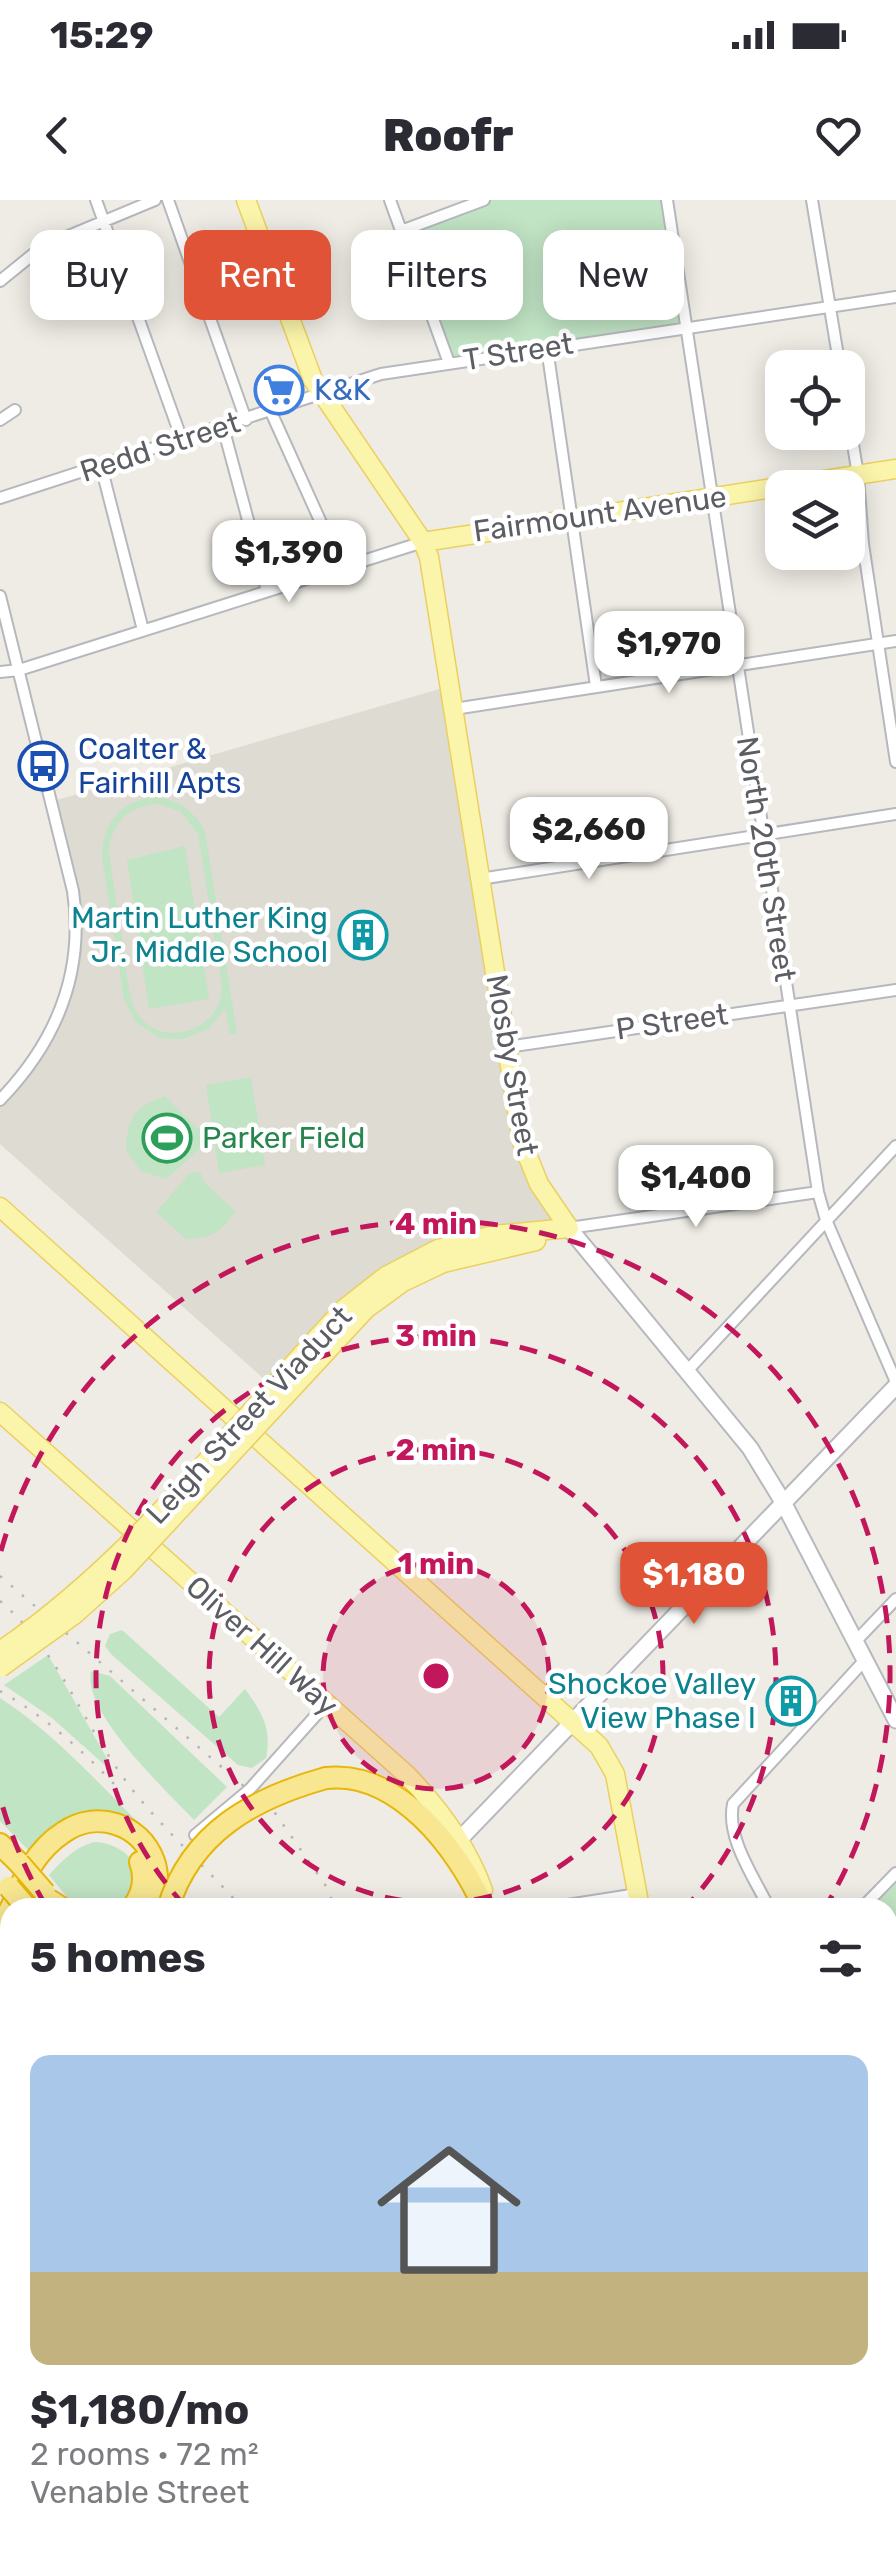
<!DOCTYPE html>
<meta charset="utf-8">
<style>
:root{--surface:#fff;--page:#f7f7f7;--text:#2b2b33;--muted:#7c7c81;--line:#e1e1e2;--accent:#e15336}
body{margin:0;font-family:Rubik,sans-serif;background:var(--page);color:var(--text);height:100vh;display:flex;flex-direction:column;font-size:38px;white-space:nowrap}
*{box-sizing:border-box;margin:0}
p{font-size:32px;color:var(--muted)}
.icon{flex:none;width:55px;height:55px;fill:none;stroke:currentColor;stroke-width:2;stroke-linecap:round;stroke-linejoin:round}
.map{position:relative;flex:1;overflow:hidden}
.sheet{position:absolute;left:0px;top:1698px;width:898px;height:672px;display:flex;flex-direction:column;background:var(--surface);border-radius:30px 30px 0 0;box-shadow:0 5px 25px #0003}
.sheet>*{flex:none}
.banner{position:absolute;left:30px;top:30px;width:838px;height:90px;display:flex;gap:20px}
.fabs{position:absolute;left:765px;top:150px;display:grid;gap:20px}
.fabs a{display:grid;place-items:center;width:100px;height:100px;border-radius:20px;background:var(--surface);box-shadow:0 5px 25px #0003;font-size:50px}
.price{position:absolute;translate:-50% -85px;padding:0 22px;border-radius:20px;background:#fff;color:#222;font-size:32px;line-height:65px;filter:drop-shadow(0 2px 5px #0008)}
.price::after{content:'';position:absolute;left:50%;top:60px;width:30px;height:22px;margin-left:-15px;background:inherit;clip-path:polygon(0 0,100% 0,50% 100%)}
.price.on{background:var(--accent);color:#fff}
ul{padding:0;list-style:none}
li{display:grid;align-content:center;gap:20px;height:530px;padding:0 30px}
li+li{border-top:2px solid var(--line)}
li span{display:grid;place-items:center;height:310px;border-radius:20px;color:#555}
li>.icon{margin-inline-start:auto}
span .icon{width:180px;height:180px;fill:#fffc;stroke-width:1}
li b{font-size:42px}
h2{display:flex;justify-content:space-between;align-items:center;height:120px;padding:0 30px;font-size:42px}
.chip{padding:0 35px;border-radius:20px;background:var(--surface);box-shadow:0 5px 25px #0003;font-size:35px;line-height:90px}
.chip.on{background:var(--accent);color:#fff}
.status{display:flex;justify-content:space-between;align-items:center;height:70px;padding:0 50px;background:var(--surface);direction:ltr}
.status svg{height:28px;fill:currentColor}
header{display:flex;justify-content:space-between;align-items:center;height:130px;padding:0 30px;background:var(--surface);font-size:45px;font-weight:800}
.map>svg:first-child{display:block}
</style>
<div class="status"><b>15:29</b><svg viewBox="0 0 49 12"><path d="M0 12V9h3v3zM5 12V6h3v6zM10 12V3h3v9zM15 12V0h3v12zM26 1h20v11H26zM47 4h2v5h-2z"/></svg></div>
<header><svg class="icon" aria-label="back" viewBox="0 0 24 24"><path d="M15 5l-7 7 7 7"/></svg>Roofr<svg class="icon" aria-label="heart" viewBox="0 0 24 24"><path d="M12 20l-8-8c-3-5 5-10 8-4 3-6 11-1 8 4z"/></svg></header>
<div class="map">
<svg width="896" height="2368" viewBox="0 0 896 2368">
<rect width="100%" height="100%" fill="#eeece4"/>
<!-- education -->
<path fill="#dddbd2" d="M450 486 519 929 569 1028 467 1040 273 1187 0 944V894L37 851 61 811 76 725 50 602Z"/>
<!-- medical -->
<path fill="#fae5e0" d="M0 1873 10 1943V2068L0 2070Z"/>
<!-- green -->
<path fill="#c1e4c4" fill-rule="evenodd" d="M488 0H667L686 127 449 163 401 32Z
M154 597C178 599 193 610 205 631L237 833 230 834 225 808 209 829 183 839 159 838 135 821 124 799 102 657C102 623 121 601 154 597ZM158 604 180 611 198 634 222 784C224 834 151 854 133 804 127 788 127 768 124 751 119 718 113 685 109 652 111 622 129 606 158 604Z
M185 646 209 799 149 809 127 660Z
M251 877 265 965 219 973 206 885Z
M165 896 196 927 207 933 206 943 166 979 141 971 126 950C128 916 133 908 165 896Z
M200 972 205 983 235 1011C223 1032 210 1039 186 1039L156 1012 190 973Z
M122 1430 219 1517 245 1489C262 1512 272 1529 266 1558L252 1568 238 1565 112 1455 105 1446 110 1434Z
M48 1455 109 1562 108 1568 52 1518 4 1485Z
M91 1471 110 1476 227 1587 194 1620C166 1590 82 1513 91 1471Z
M0 1498C53 1532 97 1582 142 1626L144 1635 111 1616 32 1654 0 1621Z
M94 1642C112 1642 136 1654 137 1676 137 1685 128 1698 124 1707L76 1708 49 1675C63 1660 74 1648 94 1642Z
M896 1682V1829L888 1831V1708H871Z"/>
<g fill="none" stroke-linecap="round" stroke-linejoin="round">
<!-- street casing -->
<g stroke="#b6b8bd" stroke-width="14">
<path id="street" d="M96 0 182 240
M168 0 246 220
M390 0 449 163
M667 0 818 992 826 1020 896 1182
M812 0 840 168
M401 31 484 0
M0 81 42 47 155 0
M547 148 596 486
M271 212 341 367
M848 214 858 275 863 344 896 562
M0 220 15 210
M223 227 267 391
M101 266 143 430
M0 298 381 174 896 97
M0 396 73 691C85 773 56 842 0 900
M0 472 19 470 423 342
M454 509 896 441
M480 679 896 614
M507 847 896 790
M569 1028 818 992
M687 1171 896 946
M854 1443 896 1399
M195 1635 250 1589 326 1504
M548 1708 638 1694
M769 1708C754 1677 726 1638 733 1604L864 1461
M862 1708 896 1673
M888 1831 896 1829
M888 2177 896 2176
M0 2316V2325
M888 2351 896 2349
M485 2360 486 2368
M597 2360 598 2368
M883 2360 884 2368
M767 2368 822 2360"/>
</g>
<!-- secondary casing -->
<g stroke="#b7b9bf" stroke-width="19">
<path id="secondary" d="M569 1028 750 1248 783 1302 896 1520
M459 1640 896 1186
M888 2004 896 2003"/>
</g>
<!-- primary casing -->
<g stroke="#ebd060" stroke-width="21">
<path id="primary" d="M246 0 313 180 423 342 429 357 522 942 539 984 569 1028
M423 342 896 269
M0 1007 599 1546 615 1574 640 1708
M438 1049 494 1035 569 1028
M443 1063 536 1041
M0 1212 407 1575C439 1608 467 1646 483 1690
M0 2140 10 2138
M71 2360V2368
M739 2360 740 2368
M84 2368V2360"/>
</g>
<!-- highway casing -->
<g stroke="#e7b60b" stroke-width="24">
<path id="highway" d="M326 1578C398 1570 458 1649 484 1708
M0 1644 19 1663
M51 1701 62 1708
M11 1708C22 1679 37 1649 64 1632 96 1610 140 1623 154 1661 159 1675 157 1692 156 1708
M132 1708C143 1694 146 1678 140 1662
M0 1741 10 1709
M0 1829 10 1897
M0 2126 10 2121
M210 2360 212 2368
M233 2360 236 2368
M258 2360 262 2368"/>
</g>
<!-- street -->
<use href="#street" stroke="#fff" stroke-width="10"/>
<!-- secondary -->
<use href="#secondary" stroke="#fff" stroke-width="15"/>
<!-- primary -->
<use href="#primary" stroke="#fbf5ab" stroke-width="18"/>
<!-- highway -->
<use href="#highway" stroke="#f8e790" stroke-width="20"/>
<!-- rail -->
<path stroke="#b4b5b5" stroke-width="2.5" stroke-dasharray="2.5 12" stroke-linecap="butt" d="M0 1376 275 1613 326 1686 335 1708
M0 1401C54 1447 76 1507 114 1564 149 1618 200 1660 242 1708
M0 1491C43 1515 81 1549 115 1585
M389 2360 390 2368
M460 2360 461 2368"/>
<!-- primary-bridge casing -->
<g stroke="#ebd060" stroke-width="21" stroke-linecap="butt">
<path id="primary-bridge" d="M0 1451C136 1359 233 1225 345 1108L386 1076 438 1049
M0 1468 74 1415 124 1370 366 1109 403 1082 443 1063"/>
</g>
<!-- highway-bridge casing -->
<g stroke="#e7b60b" stroke-width="24" stroke-linecap="butt">
<path id="highway-bridge" d="M19 1663 45 1693
M9 1687 27 1708
M168 1708C191 1632 254 1598 326 1578"/>
</g>
<!-- primary-bridge -->
<use href="#primary-bridge" stroke="#fbf5ab" stroke-width="18"/>
<!-- highway-bridge -->
<use href="#highway-bridge" stroke="#f8e790" stroke-width="20"/>
</g>
<!-- distance rings -->
<circle cx="436" cy="1476" r="113" fill="#c2185b" fill-opacity=".12"/>
<g fill="none" stroke="#c2185b" stroke-width="5" stroke-dasharray="18 12">
<circle cx="436" cy="1476" r="113"/>
<circle cx="436" cy="1476" r="227"/>
<path d="M185 1706A340 340 0 1 1 687 1706"/>
<path d="M46 1706A453 453 0 0 1 1 1601M1 1351A453 453 0 1 1 826 1706"/>
</g>
<!-- icons -->
<defs>
<g id="supermarket-ring" transform="scale(2.5)"><circle r="9.5" fill="#fff" stroke="#3f7fe0" stroke-width="1.5"/><path d="M-6-5.5h2.5l.6 2H6L4.5 2H-2.5L-4.4-4H-6ZM-1.5 3.2a1.3 1.3 0 1 0 .1 0ZM3 3.2a1.3 1.3 0 1 0 .1 0Z" fill="#3f7fe0"/></g>
<g id="bus-ring" transform="scale(2.5)"><circle r="9.5" fill="#fff" stroke="#1a4fb4" stroke-width="1.5"/><path d="M-5-6H5V4H4V6H2V4H-2V6H-4V4H-5ZM-3.5-4V0h7V-4ZM-3.5 1.2v1.5H-2V1.2ZM2 1.2v1.5H3.5V1.2Z" fill="#1a4fb4"/></g>
<g id="building-ring" transform="scale(2.5)"><circle r="9.5" fill="#fff" stroke="#0f9aa8" stroke-width="1.5"/><path d="M-4-6H4V6H1V3H-1V6H-4ZM-2.5-4.3h1.7v1.8h-1.7ZM.8-4.3h1.7v1.8H.8ZM-2.5-1h1.7V.8h-1.7ZM.8-1h1.7V.8H.8Z" fill="#0f9aa8"/></g>
<g id="stadium-ring" transform="scale(2.5)"><circle r="9.5" fill="#fff" stroke="#2e9e5b" stroke-width="1.5"/><path d="M0-5a6.5 5 0 1 0 0 10a6.5 5 0 1 0 0-10ZM-3.5-1.8h7v3.6h-7Z" fill="#2e9e5b"/></g>
</defs>
<g fill-rule="evenodd">
<use href="#supermarket-ring" x="279" y="190"/>
<use href="#bus-ring" x="43" y="566"/>
<use href="#building-ring" x="363" y="735"/>
<use href="#stadium-ring" x="167" y="938"/>
<use href="#building-ring" x="791" y="1501"/>
</g>
<g text-anchor="middle" dominant-baseline="central" stroke-width="9" stroke-linejoin="round" paint-order="stroke">
<!-- street labels -->
<g font-size="30" fill="#5c5e64" stroke="#fff">
<text transform="translate(518 152) rotate(-9)">T Street</text>
<text transform="translate(160 247) rotate(-18)">Redd Street</text>
<text transform="translate(600 314) rotate(-8)">Fairmount Avenue</text>
<text transform="translate(766 659) rotate(81)">North 20th Street</text>
<text transform="translate(672 822) rotate(-8)">P Street</text>
<text transform="translate(512 865) rotate(80)">Mosby Street</text>
<text transform="translate(249 1215) rotate(-47)">Leigh Street Viaduct</text>
<text transform="translate(262 1446) rotate(42)">Oliver Hill Way</text>
</g>
<!-- shop labels -->
<g font-size="30" fill="#366cbe" stroke="#fff" text-anchor="start">
<text x="314" y="190">K&amp;K</text>
</g>
<!-- transit labels -->
<g font-size="30" fill="#164399" stroke="#fff" text-anchor="start">
<text x="78" y="549">Coalter &amp;<tspan x="78" dy="34">Fairhill Apts</tspan></text>
</g>
<!-- culture labels -->
<g font-size="30" fill="#0d838f" stroke="#fff" text-anchor="end">
<text x="328" y="718">Martin Luther King<tspan x="328" dy="34">Jr. Middle School</tspan></text>
<text x="756" y="1484">Shockoe Valley<tspan x="756" dy="34">View Phase I</tspan></text>
</g>
<!-- leisure labels -->
<g font-size="30" fill="#27864d" stroke="#fff" text-anchor="start">
<text x="202" y="938">Parker Field</text>
</g>
</g>
<circle cx="436" cy="1476" r="15" fill="#c2185b" stroke="#fff" stroke-width="5"/>
<g font-size="30" text-anchor="middle" font-weight="bold" fill="#c2185b" stroke="#fff" stroke-width="9" stroke-linejoin="round" paint-order="stroke">
<text x="436" y="1034">4 min</text>
<text x="436" y="1146">3 min</text>
<text x="436" y="1260">2 min</text>
<text x="436" y="1374">1 min</text>
</g>
</svg>
<div class="fabs">
<a><svg class="icon" aria-label="locate" viewBox="0 0 24 24"><circle cx="12" cy="12" r="6"/><path d="M12 2v4M12 18v4M2 12h4M18 12h4"/></svg></a>
<a><svg class="icon" aria-label="layers" viewBox="0 0 24 24"><path d="M12 4l9 5-9 5-9-5zM3 14l9 5 9-5"/></svg></a>
</div>
<b class="price" style="left:289px;top:405px">$1,390</b>
<b class="price" style="left:669px;top:496px">$1,970</b>
<b class="price" style="left:589px;top:682px">$2,660</b>
<b class="price" style="left:696px;top:1030px">$1,400</b>
<b class="price on" style="left:694px;top:1427px">$1,180</b>
<div class="banner">
<a class="chip">Buy</a>
<a class="chip on">Rent</a>
<a class="chip">Filters</a>
<a class="chip">New</a>
</div>
<section class="sheet">
<h2>5 homes<svg class="icon" aria-label="filters" viewBox="0 0 24 24"><path d="M4 7h16M4 17h16"/><circle cx="9" cy="7" r="2"/><circle cx="15" cy="17" r="2"/></svg></h2>
<ul>
<li><span style="background:linear-gradient(#a9c7e8 70%,#c2b280 0)"><svg class="icon" aria-label="home" viewBox="0 0 24 24"><path d="M3 11l9-7 9 7M6 9v11h12V9"/></svg></span><div><b>$1,180/mo</b><p>2 rooms · 72 m²</p><p>Venable Street</p></div></li>
</ul>
</section>
</div>
